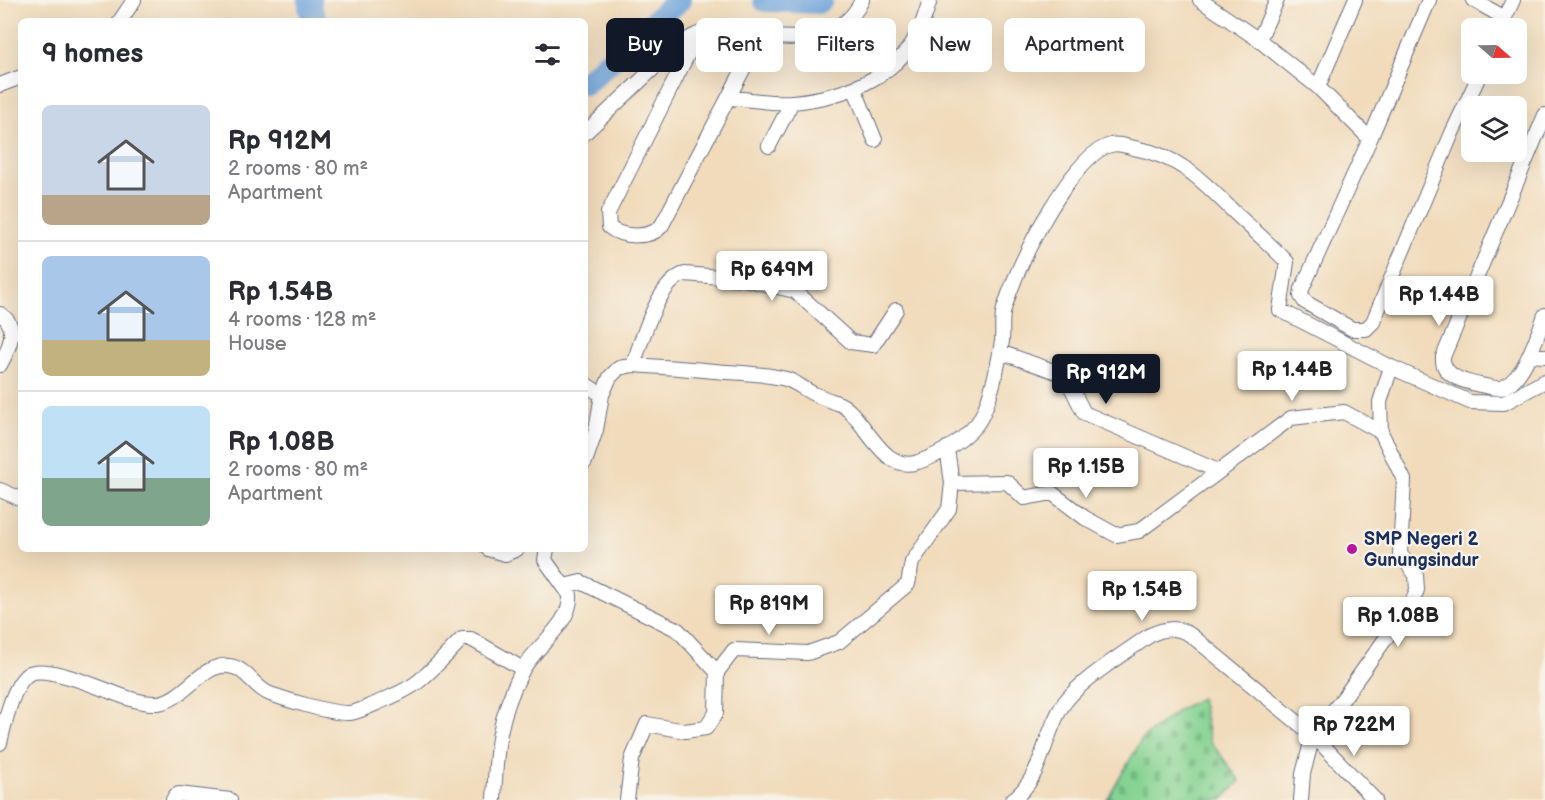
<!DOCTYPE html>
<meta charset="utf-8">
<style>
:root{--surface:#fff;--page:#f2f2f3;--text:#2b2b33;--muted:#7c7c81;--line:#e1e1e2;--accent:#111827}
body{margin:0;font-family:"Balsamiq Sans",sans-serif;background:var(--page);color:var(--text);height:100vh;display:flex;flex-direction:column;font-size:22px;white-space:nowrap}
*{box-sizing:border-box;margin:0}
p{font-size:20px;color:var(--muted)}
.icon{flex:none;width:33px;height:33px;fill:none;stroke:currentColor;stroke-width:2;stroke-linecap:round;stroke-linejoin:round}
.map{position:relative;flex:1;overflow:hidden}
.drawer{position:absolute;left:18px;top:18px;width:570px;height:534px;display:flex;flex-direction:column;background:var(--surface);border-radius:9px;box-shadow:0 6px 24px #0002}
.drawer>*{flex:none}
.guide{position:absolute;left:606px;top:18px;width:570px;height:54px;display:flex;gap:12px}
.needle{width:39px;rotate:110deg}
.controls{position:absolute;left:1461px;top:18px;display:grid;gap:12px}
.controls a{display:grid;place-items:center;width:66px;height:66px;border-radius:9px;background:var(--surface);box-shadow:0 6px 24px #0002;font-size:30px}
.price{position:absolute;translate:-50% -51px;padding:0 14px;border-radius:6px;background:#fff;color:#222;font-size:20px;line-height:39px;filter:drop-shadow(0 2px 3px #0008)}
.price::after{content:'';position:absolute;left:50%;top:36px;width:18px;height:14px;margin-left:-9px;background:inherit;clip-path:polygon(0 0,100% 0,50% 100%)}
.price.selected{background:var(--accent);color:#fff}
ul{padding:0;list-style:none}
li{display:flex;align-items:center;gap:18px;height:150px;padding:0 24px}
li+li{border-top:2px solid var(--line)}
li span{display:grid;place-items:center;flex:none;width:168px;height:120px;border-radius:9px;color:#555}
li>.icon{margin-inline-start:auto}
span .icon{width:72px;height:72px;fill:#fffc;stroke-width:1}
li b{font-size:26px}
h2{display:flex;justify-content:space-between;align-items:center;height:72px;padding:0 24px;font-size:26px}
.chip{padding:0 21px;border-radius:9px;background:var(--surface);box-shadow:0 6px 24px #0002;font-size:21px;line-height:54px}
.chip.selected{background:var(--accent);color:#fff}
.map>svg:first-child{display:block}
</style>
<div class="map">
<svg width="1545" height="800" viewBox="0 0 1545 800">
<defs>
<pattern id="cemetery-stones" width="16" height="16" patternUnits="userSpaceOnUse" patternTransform="scale(1.5)"><rect width="16" height="16" fill="#85d392"/><path d="M2 7V4a2 2 0 0 1 4 0v3zM10 15v-3a2 2 0 0 1 4 0v3z" fill="#72b580"/></pattern>
</defs>
<rect width="100%" height="100%" fill="#f7f3e8"/>
<filter id="ink" filterUnits="userSpaceOnUse"><feTurbulence type="fractalNoise" baseFrequency=".0167" numOctaves="2"/><feDisplacementMap in="SourceGraphic" scale="12" xChannelSelector="R" yChannelSelector="G"/><feConvolveMatrix kernelMatrix="1 2 1 2 8 2 1 2 1" color-interpolation-filters="sRGB"/></filter>
<filter id="wash" filterUnits="userSpaceOnUse"><feTurbulence type="fractalNoise" baseFrequency=".008" numOctaves="4" result="noise"/><feDisplacementMap in="SourceGraphic" scale="24" xChannelSelector="R" yChannelSelector="G"/><feGaussianBlur stdDeviation="1.35" result="paint"/><feColorMatrix in="noise" values="0 0 0 0 0 0 0 0 0 0 0 0 0 0 0 0 0 1.4 0 .05"/><feComposite in="paint" operator="in"/></filter>
<g filter="url(#wash)">
<rect width="100%" height="100%" fill="#f1dbbb"/>
<!-- cemetery -->
<path fill="url(#cemetery-stones)" stroke="#508178" stroke-width="1.5" d="M1201 698 1210 741 1240 781 1222 800H1107L1142 739 1180 709Z"/>
<g fill="none" stroke-linecap="round" stroke-linejoin="round">
<!-- river -->
<path stroke="#6fa4dc" stroke-width="24" d="M310 0V8L315 21
M765 0 818 2 821 0
M585 83 679 0"/>
</g>
</g>
<g filter="url(#ink)">
<g fill="none" stroke-linecap="round" stroke-linejoin="round">
<!-- street casing -->
<g stroke="#666b7f" stroke-width="16">
<path id="street" d="M1200 0 1259 40 1318 87 1370 139
M1429 0 1370 139 1302 289 1301 296 1305 302 1352 329H1366L1373 322 1452 133 1480 74
M1473 0 1505 18
M120 21 134 0
M1500 28 1513 0
M698 34 608 213 609 227C622 238 652 239 662 225L761 35
M1259 40 1277 0
M0 85 21 77
M1318 87 1355 0
M855 90 875 140
M729 98C750 99 773 104 793 102 841 97 893 80 917 35 923 24 926 12 930 0
M1545 115 1443 357C1441 378 1470 383 1485 386 1491 387 1498 390 1504 387 1525 377 1537 336 1545 315
M585 133 673 50C681 44 688 38 696 35 706 31 719 33 729 33 775 36 838 52 862 0
M769 146 792 102
M0 314C20 326 9 349 0 365
M1000 352 1065 375 1084 413 1218 471
M1529 355 1545 356
M633 365C642 340 658 281 685 274L744 279 795 291 851 342 873 345 896 310
M585 384 602 395
M585 462 596 430 602 395 610 377 619 368 633 365C664 367 695 369 726 372 745 373 766 374 786 379 796 382 805 390 814 394 823 398 832 401 840 404 864 415 882 475 918 462 939 455 961 442 976 425 989 409 999 362 1002 341 1003 330 1001 319 1004 309 1015 273 1032 240 1051 208 1062 190 1089 149 1111 145 1117 143 1127 146 1134 148 1179 156 1202 180 1233 211 1251 228 1270 244 1287 262L1280 310 1391 367 1470 402 1504 403 1545 381
M952 483 1007 482 1024 498 1052 493 1085 518 1116 535 1139 531 1291 418 1344 412 1381 432
M0 490 21 499
M488 549 505 554 517 549
M564 586 581 582 678 630 717 672
M0 743C4 726 13 681 30 673 48 666 96 686 114 693 127 698 143 704 158 703 185 700 201 663 229 666 247 668 254 688 270 694 287 700 332 714 350 713 358 712 367 707 375 704 390 697 407 691 419 681 435 668 448 653 462 639H471L523 669
M173 800 175 796 179 794 230 800
M494 800C496 749 498 718 522 671 534 647 572 624 570 595L545 560 547 549
M627 800 632 759 647 724 685 731 706 728 716 713 717 672 734 650 808 653 839 642 908 584 912 562 949 509 952 483 947 448
M1012 800C1042 779 1043 738 1061 708 1076 682 1124 654 1150 635 1165 628 1177 626 1192 636L1313 735 1375 800
M1301 800 1303 774 1313 735 1342 700 1413 600 1417 590 1416 575 1400 554 1404 480 1381 432 1380 402 1391 367"/>
</g>
<!-- street -->
<use href="#street" stroke="#fff" stroke-width="14"/>
</g>
</g>
<!-- markers -->
<circle fill="#b5179e" stroke="#f7f3e8" stroke-width="2" cx="1352" cy="549" r="6"/>
<g text-anchor="middle" dominant-baseline="central" stroke-width="4.5" stroke-linejoin="round" paint-order="stroke">
<!-- poi labels -->
<g font-size="18" font-weight="bold" fill="#1b2f5e" stroke="#f7f3e8" text-anchor="start">
<text x="1364" y="539">SMP Negeri 2<tspan x="1364" dy="21">Gunungsindur</tspan></text>
</g>
</g>
</svg>
<div class="controls">
<a><svg class="needle" viewBox="-14 -14 28 28"><path d="M0-13l5 13h-10z" fill="#e53935"/><path d="M0 13l5-13h-10z" fill="#7c7c81"/></svg></a>
<a><svg class="icon" aria-label="layers" viewBox="0 0 24 24"><path d="M12 4l9 5-9 5-9-5zM3 14l9 5 9-5"/></svg></a>
</div>
<b class="price" style="left:772px;top:302px">Rp 649M</b>
<b class="price" style="left:1439px;top:327px">Rp 1.44B</b>
<b class="price" style="left:1292px;top:402px">Rp 1.44B</b>
<b class="price selected" style="left:1106px;top:405px">Rp 912M</b>
<b class="price" style="left:1086px;top:499px">Rp 1.15B</b>
<b class="price" style="left:1142px;top:622px">Rp 1.54B</b>
<b class="price" style="left:769px;top:636px">Rp 819M</b>
<b class="price" style="left:1398px;top:648px">Rp 1.08B</b>
<b class="price" style="left:1354px;top:757px">Rp 722M</b>
<div class="guide">
<a class="chip selected">Buy</a>
<a class="chip">Rent</a>
<a class="chip">Filters</a>
<a class="chip">New</a>
<a class="chip">Apartment</a>
</div>
<section class="drawer">
<h2>9 homes<svg class="icon" aria-label="filters" viewBox="0 0 24 24"><path d="M4 7h16M4 17h16"/><circle cx="9" cy="7" r="2"/><circle cx="15" cy="17" r="2"/></svg></h2>
<ul>
<li><span style="background:linear-gradient(#c9d6e8 75%,#b9a48a 0)"><svg class="icon" aria-label="home" viewBox="0 0 24 24"><path d="M3 11l9-7 9 7M6 9v11h12V9"/></svg></span><div><b>Rp 912M</b><p>2 rooms · 80 m²</p><p>Apartment</p></div></li>
<li><span style="background:linear-gradient(#a9c7e8 70%,#c2b280 0)"><svg class="icon" aria-label="home" viewBox="0 0 24 24"><path d="M3 11l9-7 9 7M6 9v11h12V9"/></svg></span><div><b>Rp 1.54B</b><p>4 rooms · 128 m²</p><p>House</p></div></li>
<li><span style="background:linear-gradient(#bfe0f5 60%,#7fa58c 0)"><svg class="icon" aria-label="home" viewBox="0 0 24 24"><path d="M3 11l9-7 9 7M6 9v11h12V9"/></svg></span><div><b>Rp 1.08B</b><p>2 rooms · 80 m²</p><p>Apartment</p></div></li>
</ul>
</section>
</div>
